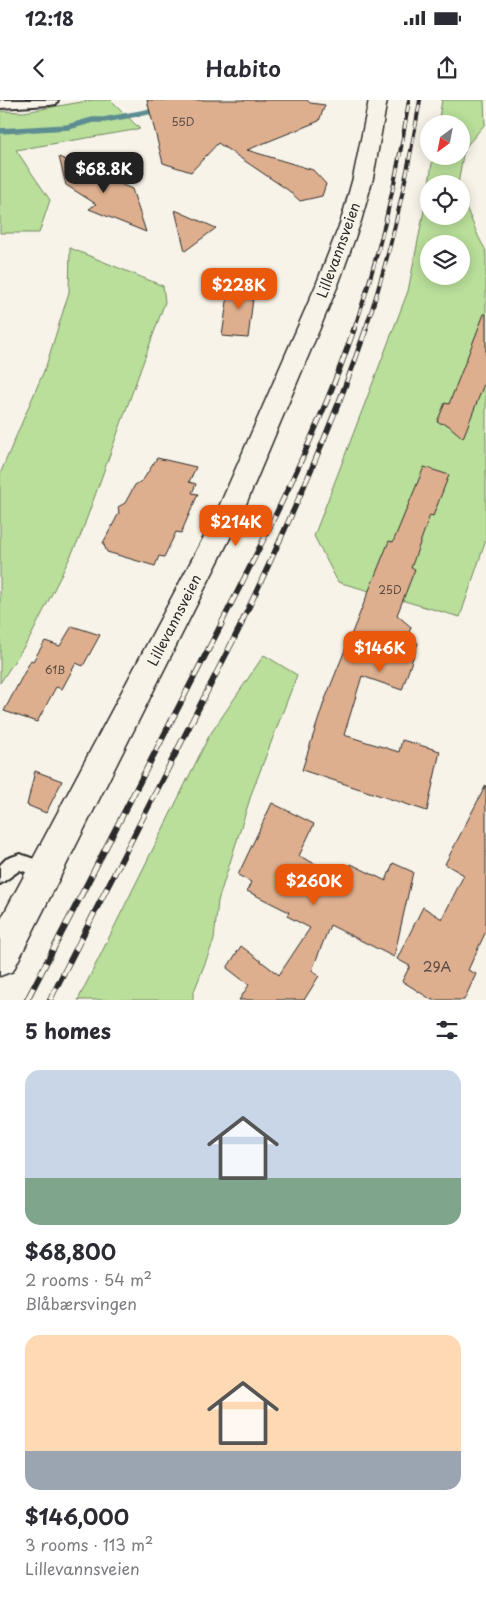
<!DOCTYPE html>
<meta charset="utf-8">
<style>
:root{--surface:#fff;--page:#f7f7f7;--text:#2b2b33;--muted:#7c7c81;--accent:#ea580c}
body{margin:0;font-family:"Playpen Sans",sans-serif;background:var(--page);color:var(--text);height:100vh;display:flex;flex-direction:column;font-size:19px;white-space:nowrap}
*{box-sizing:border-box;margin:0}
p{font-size:16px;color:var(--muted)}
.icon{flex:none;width:28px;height:28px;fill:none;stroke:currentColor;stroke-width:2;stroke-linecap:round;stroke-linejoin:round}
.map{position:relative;height:900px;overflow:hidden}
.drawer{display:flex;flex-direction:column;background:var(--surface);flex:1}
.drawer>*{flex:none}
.needle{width:32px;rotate:212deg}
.buttons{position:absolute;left:420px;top:15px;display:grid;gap:10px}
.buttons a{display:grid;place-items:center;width:50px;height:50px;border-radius:50%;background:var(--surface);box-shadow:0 2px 12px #0003;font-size:25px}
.price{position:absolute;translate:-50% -42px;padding:0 11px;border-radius:10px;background:var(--accent);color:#fff;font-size:16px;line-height:32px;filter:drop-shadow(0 1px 2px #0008)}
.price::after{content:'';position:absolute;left:50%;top:30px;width:15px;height:11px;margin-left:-8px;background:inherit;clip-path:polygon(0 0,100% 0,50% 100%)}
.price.active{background:#222;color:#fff}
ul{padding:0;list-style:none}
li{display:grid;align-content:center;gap:10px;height:265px;padding:0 25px}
li span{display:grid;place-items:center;height:155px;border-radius:15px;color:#555}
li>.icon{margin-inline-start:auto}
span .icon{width:90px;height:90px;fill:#fffc;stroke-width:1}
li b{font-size:21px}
h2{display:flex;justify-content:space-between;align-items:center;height:60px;padding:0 25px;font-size:21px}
.status{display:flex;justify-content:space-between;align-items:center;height:35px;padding:0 25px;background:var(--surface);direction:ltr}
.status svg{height:14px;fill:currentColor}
header{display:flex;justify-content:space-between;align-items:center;height:65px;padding:0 25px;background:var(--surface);font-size:22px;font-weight:600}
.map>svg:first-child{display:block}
</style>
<div class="status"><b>12:18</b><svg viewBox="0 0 49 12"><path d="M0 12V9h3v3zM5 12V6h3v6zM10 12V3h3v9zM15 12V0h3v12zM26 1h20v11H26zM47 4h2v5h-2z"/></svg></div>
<header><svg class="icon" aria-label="back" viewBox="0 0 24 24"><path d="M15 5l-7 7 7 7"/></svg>Habito<svg class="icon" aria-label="share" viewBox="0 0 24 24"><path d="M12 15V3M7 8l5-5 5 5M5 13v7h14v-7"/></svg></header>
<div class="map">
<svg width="486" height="900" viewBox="0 0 486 900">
<rect width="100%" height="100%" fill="#f7f3e8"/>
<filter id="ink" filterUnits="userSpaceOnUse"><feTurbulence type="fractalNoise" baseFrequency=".02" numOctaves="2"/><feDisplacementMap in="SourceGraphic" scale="10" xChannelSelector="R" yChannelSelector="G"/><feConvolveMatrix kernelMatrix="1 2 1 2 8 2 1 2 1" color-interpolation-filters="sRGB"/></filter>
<g filter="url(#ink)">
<!-- green -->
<path fill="#b9df9a" stroke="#728562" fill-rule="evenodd" d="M93 0H111L140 29 16 50 50 100 39 133H0V11L24 12Z
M442 0H484L485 24 464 49 458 84H429L433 56H461V24H438Z
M429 85V116H461V95L479 138 486 151V440L460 517 338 482 314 436 408 191ZM429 144H461V176H429Z
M70 148 163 186 165 202 80 437 31 536 0 583V374L46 266 69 192Z
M264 555 297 575 252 692 218 801 214 840 193 894V900H78L209 636Z"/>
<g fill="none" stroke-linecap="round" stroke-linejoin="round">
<!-- stream -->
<path stroke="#5d8d91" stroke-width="5.5" d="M0 31 68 27 93 20H104L158 10"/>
</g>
<!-- building -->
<path fill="#deaf8f" stroke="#2b2b2b" d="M147 0H307L310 3 325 5 319 21 247 50 313 70 326 84 322 96 300 101 288 90 218 43 191 72 163 63Z
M59 57 132 89 146 132 89 109 96 104 66 85Z
M175 110 216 128 185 151Z
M230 181 255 183 248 238 222 236Z
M484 214H486V279L463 338 448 325 437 322 445 303 449 304Z
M157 358 196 367 189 382 196 384 192 393 198 394 181 433 176 432 164 457 159 456 155 466 107 452 103 443 119 413 118 407 125 403 135 385 143 380Z
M424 367 449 375 433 416 430 415 411 468 415 469 397 515 411 527 407 538 418 543 402 590 362 576 344 635 399 652 402 640 440 651 427 711 302 670 324 602 389 441 393 442Z
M72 526 100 535 83 566 76 563 62 589 56 587 37 622 4 611 31 560 33 561 45 541 60 546Z
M35 671 62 681 46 713 27 705Z
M486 685V831L468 870 476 874 464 900H432L402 881 410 866 397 859 423 807 442 819 464 775 445 764Z
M272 703 314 724 299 756 345 778 351 764 386 781 393 763 413 772 394 857 330 825 312 870 319 876 304 900H239L249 885 227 868 241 846 279 875 310 828 287 816 289 812 247 791 251 782 238 775Z"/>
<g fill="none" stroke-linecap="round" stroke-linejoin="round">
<!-- lane casing -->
<g stroke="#2b2b2b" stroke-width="4">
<path id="lane" d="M20 754 51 765 53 771 51 777 45 779 20 770 0 784V765L6 759Z"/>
</g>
<!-- street casing -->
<g stroke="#2b2b2b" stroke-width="4">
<path id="street" d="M0 0H58L56 4 50 5 0 8Z"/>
</g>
<!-- secondary casing -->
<g stroke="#2b2b2b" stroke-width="3">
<path id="secondary" d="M369 0H387L373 78 361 121 338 185 241 416 13 871 0 876V821L215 416 316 185 341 121 353 78Z"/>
</g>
<!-- lane -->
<use href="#lane" fill="#f7f3e8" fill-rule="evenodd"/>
<!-- street -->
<use href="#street" fill="#f7f3e8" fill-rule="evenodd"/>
<!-- secondary -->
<use href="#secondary" fill="#f7f3e8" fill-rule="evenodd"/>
<!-- rail-far2 casing -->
<g stroke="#2b2b2b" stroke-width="4">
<path id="rail-far2" d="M354 230C380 153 397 81 409 0
M365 230C391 155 407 78 420 0"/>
</g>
<!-- rail-far1 casing -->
<g stroke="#2b2b2b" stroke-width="5.5">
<path id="rail-far1" d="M221 524C270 428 319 331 354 229
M241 524C287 427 331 330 366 229"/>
</g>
<!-- rail casing -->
<g stroke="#2b2b2b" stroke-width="6">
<path id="rail" d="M27 900 222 523
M50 900 242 523"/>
</g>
<!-- rail-far2 -->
<use href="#rail-far2" stroke="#f7f3e8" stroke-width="2.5" stroke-dasharray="8" stroke-linecap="butt"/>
<!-- rail-far1 -->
<use href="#rail-far1" stroke="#f7f3e8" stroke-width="4" stroke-dasharray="11" stroke-linecap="butt"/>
<!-- rail -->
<use href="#rail" stroke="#f7f3e8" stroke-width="4.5" stroke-dasharray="14" stroke-linecap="butt"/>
</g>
</g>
<g text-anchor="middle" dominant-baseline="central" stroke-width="4.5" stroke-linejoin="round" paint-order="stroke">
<!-- number labels -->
<g font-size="11" fill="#584c44">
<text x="183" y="21">55D</text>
<text x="390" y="489">25D</text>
<text x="55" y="569">61B</text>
</g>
<!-- street labels -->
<g font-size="14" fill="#2b2b2b" stroke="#f7f3e8">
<text transform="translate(338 150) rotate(-70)">Lillevannsveien</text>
<text transform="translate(174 520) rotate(-63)">Lillevannsveien</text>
</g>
<!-- near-number labels -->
<g font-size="14" fill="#584c44">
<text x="437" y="866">29A</text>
</g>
</g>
</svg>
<div class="buttons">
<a><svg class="needle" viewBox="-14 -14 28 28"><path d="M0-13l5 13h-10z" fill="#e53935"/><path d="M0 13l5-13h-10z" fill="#7c7c81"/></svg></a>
<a><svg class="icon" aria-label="locate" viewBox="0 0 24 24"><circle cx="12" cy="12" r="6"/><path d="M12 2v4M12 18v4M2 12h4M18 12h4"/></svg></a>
<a><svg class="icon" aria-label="layers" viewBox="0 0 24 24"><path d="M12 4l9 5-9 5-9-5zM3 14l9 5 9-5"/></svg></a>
</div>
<b class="price active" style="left:104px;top:94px">$68.8K</b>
<b class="price" style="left:239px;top:210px">$228K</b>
<b class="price" style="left:236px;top:447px">$214K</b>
<b class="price" style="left:380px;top:573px">$146K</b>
<b class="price" style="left:314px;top:806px">$260K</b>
</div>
<section class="drawer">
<h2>5 homes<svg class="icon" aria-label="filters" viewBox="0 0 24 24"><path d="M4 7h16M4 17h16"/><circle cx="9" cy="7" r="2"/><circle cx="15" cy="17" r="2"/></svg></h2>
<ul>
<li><span style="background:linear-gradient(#c9d6e8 70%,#7fa58c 0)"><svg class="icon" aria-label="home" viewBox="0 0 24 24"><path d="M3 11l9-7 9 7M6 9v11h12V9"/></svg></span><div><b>$68,800</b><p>2 rooms · 54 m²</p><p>Blåbærsvingen</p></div></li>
<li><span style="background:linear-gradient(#ffd9b3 75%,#9aa5b1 0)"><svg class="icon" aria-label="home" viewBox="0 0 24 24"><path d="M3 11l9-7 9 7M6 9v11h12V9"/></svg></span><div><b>$146,000</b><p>3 rooms · 113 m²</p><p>Lillevannsveien</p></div></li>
</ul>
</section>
